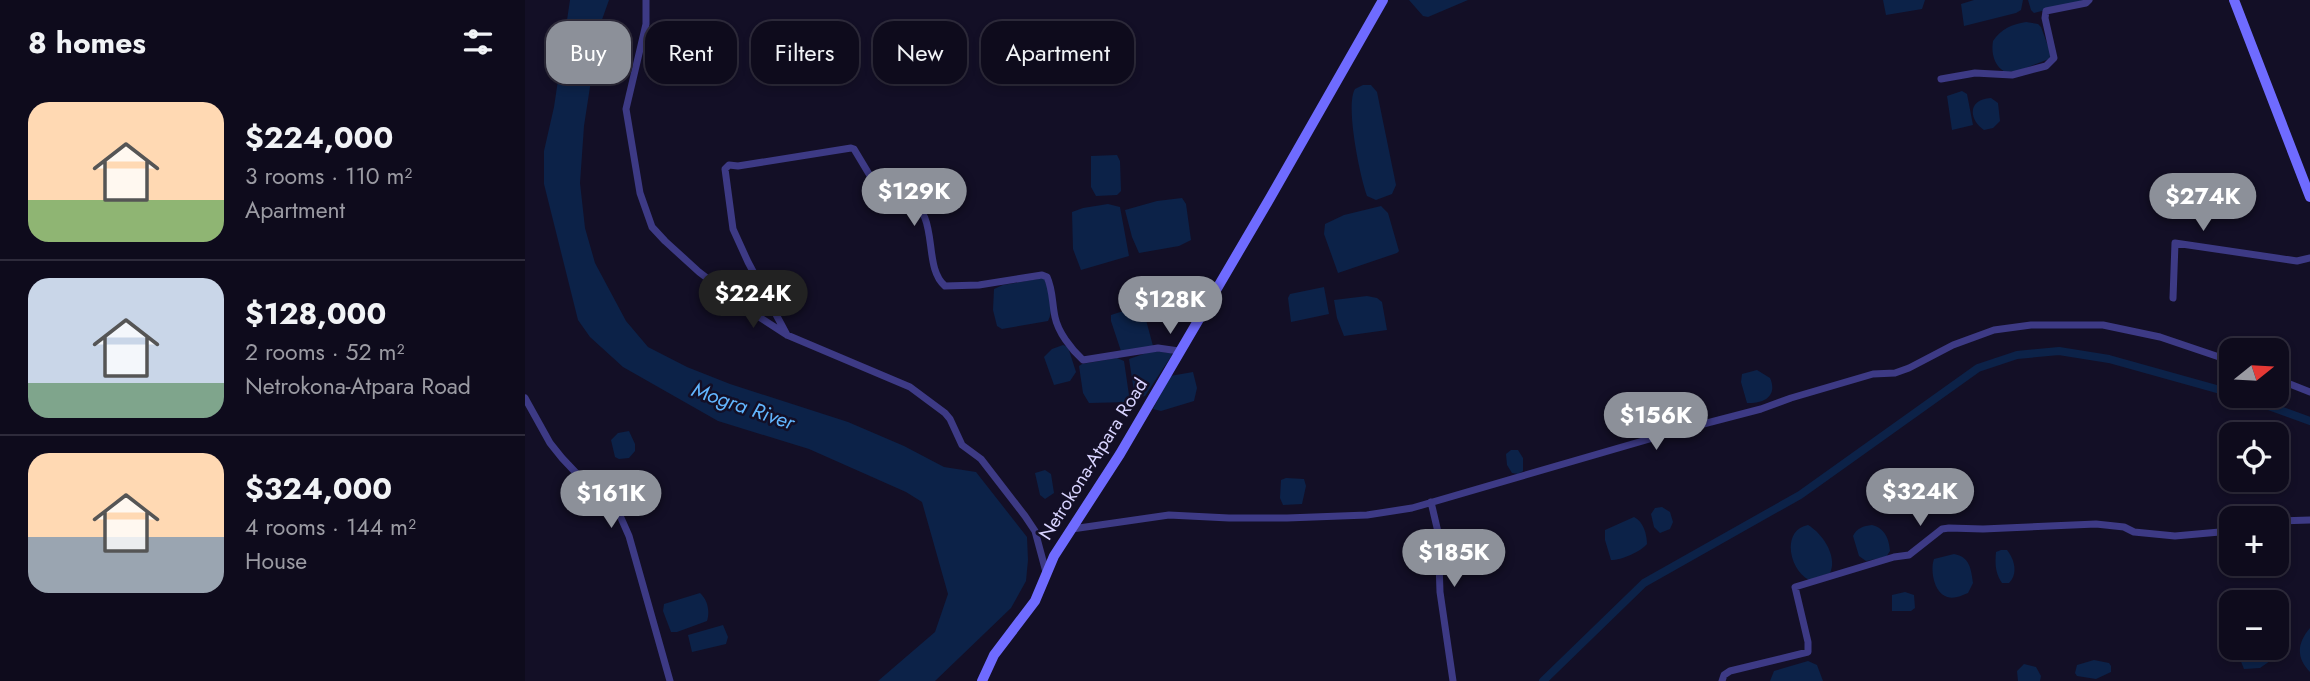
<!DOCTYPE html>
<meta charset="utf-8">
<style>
:root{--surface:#0e0b1c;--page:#1c1929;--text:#f1f3f6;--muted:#9b9ba3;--line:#2e2b3b;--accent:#8c9099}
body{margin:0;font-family:Jost,sans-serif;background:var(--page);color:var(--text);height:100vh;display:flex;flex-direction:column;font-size:26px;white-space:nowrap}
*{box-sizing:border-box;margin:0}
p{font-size:23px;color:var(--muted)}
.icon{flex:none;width:38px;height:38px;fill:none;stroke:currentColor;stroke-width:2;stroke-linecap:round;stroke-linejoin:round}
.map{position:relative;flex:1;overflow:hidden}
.details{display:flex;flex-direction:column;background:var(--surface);width:525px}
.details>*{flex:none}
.hud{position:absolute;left:21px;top:21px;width:665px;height:63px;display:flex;gap:14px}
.needle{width:46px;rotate:72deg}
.tools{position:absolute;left:1694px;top:338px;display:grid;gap:14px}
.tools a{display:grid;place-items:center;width:70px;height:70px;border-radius:14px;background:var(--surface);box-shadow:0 4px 10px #0003,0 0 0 2px var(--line);font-size:35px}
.price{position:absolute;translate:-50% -60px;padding:0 16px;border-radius:24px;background:var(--accent);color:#fff;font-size:23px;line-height:46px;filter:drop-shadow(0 2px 4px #0008)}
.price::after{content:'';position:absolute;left:50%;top:42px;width:21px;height:16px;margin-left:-10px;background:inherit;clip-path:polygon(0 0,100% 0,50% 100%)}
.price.on{background:#222;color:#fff}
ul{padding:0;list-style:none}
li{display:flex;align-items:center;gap:21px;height:175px;padding:0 28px}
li+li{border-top:2px solid var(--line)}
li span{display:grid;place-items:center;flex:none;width:196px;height:140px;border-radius:21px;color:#555}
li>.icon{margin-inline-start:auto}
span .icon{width:84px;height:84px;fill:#fffc;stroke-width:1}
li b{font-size:30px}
h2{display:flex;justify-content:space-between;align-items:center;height:84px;padding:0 28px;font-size:30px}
.pill{padding:0 24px;border-radius:21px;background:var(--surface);box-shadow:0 4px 10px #0003,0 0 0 2px var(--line);font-size:24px;line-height:63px}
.pill.on{background:var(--accent);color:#fff}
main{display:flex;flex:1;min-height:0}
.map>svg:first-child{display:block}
</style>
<main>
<section class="details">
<h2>8 homes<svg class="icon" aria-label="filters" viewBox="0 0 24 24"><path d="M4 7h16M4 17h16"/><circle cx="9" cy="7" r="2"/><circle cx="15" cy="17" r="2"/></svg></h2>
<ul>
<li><span style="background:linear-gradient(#ffd9b3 70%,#8fb573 0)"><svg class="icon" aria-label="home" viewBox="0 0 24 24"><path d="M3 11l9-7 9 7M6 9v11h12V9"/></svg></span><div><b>$224,000</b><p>3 rooms · 110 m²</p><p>Apartment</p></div></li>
<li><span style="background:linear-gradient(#c9d6e8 75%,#7fa58c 0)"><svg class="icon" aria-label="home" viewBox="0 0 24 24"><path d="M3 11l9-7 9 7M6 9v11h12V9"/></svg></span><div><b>$128,000</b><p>2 rooms · 52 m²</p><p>Netrokona-Atpara Road</p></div></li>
<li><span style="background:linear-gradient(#ffd9b3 60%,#9aa5b1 0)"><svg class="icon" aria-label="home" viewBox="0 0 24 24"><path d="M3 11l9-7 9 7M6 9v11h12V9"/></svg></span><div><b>$324,000</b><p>4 rooms · 144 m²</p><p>House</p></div></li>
</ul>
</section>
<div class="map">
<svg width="1785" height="681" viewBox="0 0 1785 681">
<rect width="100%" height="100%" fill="#130f26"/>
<!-- water -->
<path fill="#0c2248" d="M45 0H84L74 28 59 126 55 183 60 228 70 263 101 321 123 347 162 367 205 384 323 422 379 446 419 467 451 472 502 537 503 560 501 581 486 608 410 681H353L410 632 423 594 397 502 381 492 284 449 193 421 98 367 65 337 53 320 19 184V151L29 107Z
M884 0H943L903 17 898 16Z
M1358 0H1400L1397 9 1361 15Z
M1449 0H1498L1496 10 1491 13 1439 26 1436 4Z
M1503 0H1559L1509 13 1506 10Z
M1501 22 1513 24 1516 27 1526 54 1524 59 1493 71 1480 72C1469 66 1466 53 1468 41 1476 29 1487 24 1501 22Z
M838 85H846L852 92 871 185 867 194 851 200 842 196C835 177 820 105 830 89Z
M1437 91 1442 94 1448 125 1427 130 1422 96Z
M1466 98 1473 103 1475 121 1468 128 1459 130C1443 119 1443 99 1466 98Z
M592 155 595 161 596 191 592 195 571 196 566 187V156Z
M657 198 661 204 666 240 654 246 614 253 607 237 600 210 632 201Z
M583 204 595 207 604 256 556 270 548 249 547 212 558 208Z
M856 206 863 213 874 251 872 253 813 273 799 234 800 224 819 215Z
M519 278C524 291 530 308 523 321L477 329 472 326 468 310 469 289 478 285Z
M799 287 804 314 766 322 763 298 765 294Z
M842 296 852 298 857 302 862 330 819 336 812 318 809 300Z
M617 305 628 346 596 351 586 321V315Z
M538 345 543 347 551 372 545 381 529 385 519 357 527 349Z
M627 351 646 353 647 355 620 396 610 398 604 359Z
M592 358 599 361 605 402 564 403 558 393 554 366 557 364Z
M1232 370 1245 378C1253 396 1239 404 1222 403L1216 382 1217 374Z
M668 372 672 388 669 401 636 411 628 409 645 376Z
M104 431 110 444V451L104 458 94 459 90 457 86 440 93 433Z
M986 450H993L998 458V471L993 474 987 473 982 465 981 454Z
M520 470 526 474 529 493 520 499 515 495 510 473Z
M761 478 779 479 781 486 777 504 758 505 755 498 756 480Z
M1137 507 1145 512 1148 522 1145 529 1135 533 1129 527 1126 514 1130 508Z
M1109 517C1118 521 1122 534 1122 544 1115 552 1097 560 1086 560L1080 540V530Z
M1283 525C1297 533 1313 556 1305 573L1284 580C1264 570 1256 530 1283 525Z
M1347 525C1360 528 1364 539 1365 551L1361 557 1341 561 1334 556 1328 536C1332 528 1338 526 1347 525Z
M1476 550H1482C1490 560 1493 574 1484 583H1477C1470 573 1470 563 1471 552Z
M1429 554C1445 557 1446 569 1448 583L1443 593C1436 596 1427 600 1420 596 1409 591 1405 570 1409 559Z
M1380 592 1389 595 1390 608 1386 611H1367V595Z
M175 593C183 600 185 612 182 621L152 632H146L138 611 139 604Z
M198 625 203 637 201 644 167 652 163 635Z
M1785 628V672C1770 657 1773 642 1785 628Z
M1713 648H1746L1745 661 1735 668 1719 669 1713 654Z
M1569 660 1584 663 1586 666V672L1571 679 1552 676 1550 673 1552 665Z
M1283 661 1292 665 1298 681H1245L1249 671Z
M1499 664 1511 667 1516 676 1515 681H1493L1492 671Z"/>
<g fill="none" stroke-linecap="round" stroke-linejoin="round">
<!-- canal -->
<path stroke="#0c2248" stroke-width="8" d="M1716 396 1785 421
M1018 681 1119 583 1275 495 1453 368 1492 355 1534 351 1584 359 1706 393"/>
<!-- street -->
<path stroke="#3d3a85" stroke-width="7" d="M121 0V24L101 109 115 193 127 227 140 241 174 272 228 313 262 335 385 387 420 413 425 419 437 445 456 459 500 516 510 531 521 572
M1416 79 1450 73 1487 75 1521 66 1529 58 1520 18 1521 11 1561 3 1564 0
M1648 298 1650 243 1772 261 1785 258
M262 335 223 262 208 229 200 169 204 165 213 166 326 148 329 149 359 199 362 202 380 197C417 213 396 265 420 286L454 285 517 275 522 277C528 290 527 303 530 317 533 332 546 349 558 360L633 348 654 351
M1752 379 1785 392
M0 398 25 443 37 458 54 476 89 502 104 536 145 681
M906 502 913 532 915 592 928 681
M1752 521 1785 520
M547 529 644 515 704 518H762L842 515 887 508 1159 429 1236 409 1266 398 1348 374 1370 373 1384 368 1428 345 1469 330 1506 325H1578L1635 337 1706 361
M1197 681 1199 675 1205 671 1283 652V642L1270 587 1369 557 1384 555 1417 529 1424 528 1458 529 1571 524 1599 527 1609 532 1650 536 1706 531"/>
<!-- secondary -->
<path stroke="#6f6bff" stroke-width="10" d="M1709 0 1785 197
M457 681 469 655 510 601 529 556 595 454 745 198 858 0"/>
</g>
<g text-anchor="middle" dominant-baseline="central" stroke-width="5" stroke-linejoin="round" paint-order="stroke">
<!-- street labels -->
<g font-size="19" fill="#d9d4ff" stroke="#130f26">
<text transform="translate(568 459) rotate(-58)">Netrokona-Atpara Road</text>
</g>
<!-- water labels -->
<g font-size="21" font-style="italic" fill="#62b6ff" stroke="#130f26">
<text transform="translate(218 406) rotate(19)">Mogra River</text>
</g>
</g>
</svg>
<div class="tools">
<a><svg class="needle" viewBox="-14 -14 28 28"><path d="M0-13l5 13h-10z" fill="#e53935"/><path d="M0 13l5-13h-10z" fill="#9b9ba3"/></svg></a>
<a><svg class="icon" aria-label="locate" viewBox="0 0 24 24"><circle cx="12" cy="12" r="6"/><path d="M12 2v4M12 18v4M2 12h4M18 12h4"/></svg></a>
<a>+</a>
<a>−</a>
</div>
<b class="price" style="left:389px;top:228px">$129K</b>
<b class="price" style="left:1678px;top:233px">$274K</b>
<b class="price on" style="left:228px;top:330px">$224K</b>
<b class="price" style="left:645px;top:336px">$128K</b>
<b class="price" style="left:1131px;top:452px">$156K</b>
<b class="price" style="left:1395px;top:528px">$324K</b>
<b class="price" style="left:86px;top:530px">$161K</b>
<b class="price" style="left:929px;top:589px">$185K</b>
<div class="hud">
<a class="pill on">Buy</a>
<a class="pill">Rent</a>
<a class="pill">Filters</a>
<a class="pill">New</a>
<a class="pill">Apartment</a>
</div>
</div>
</main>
